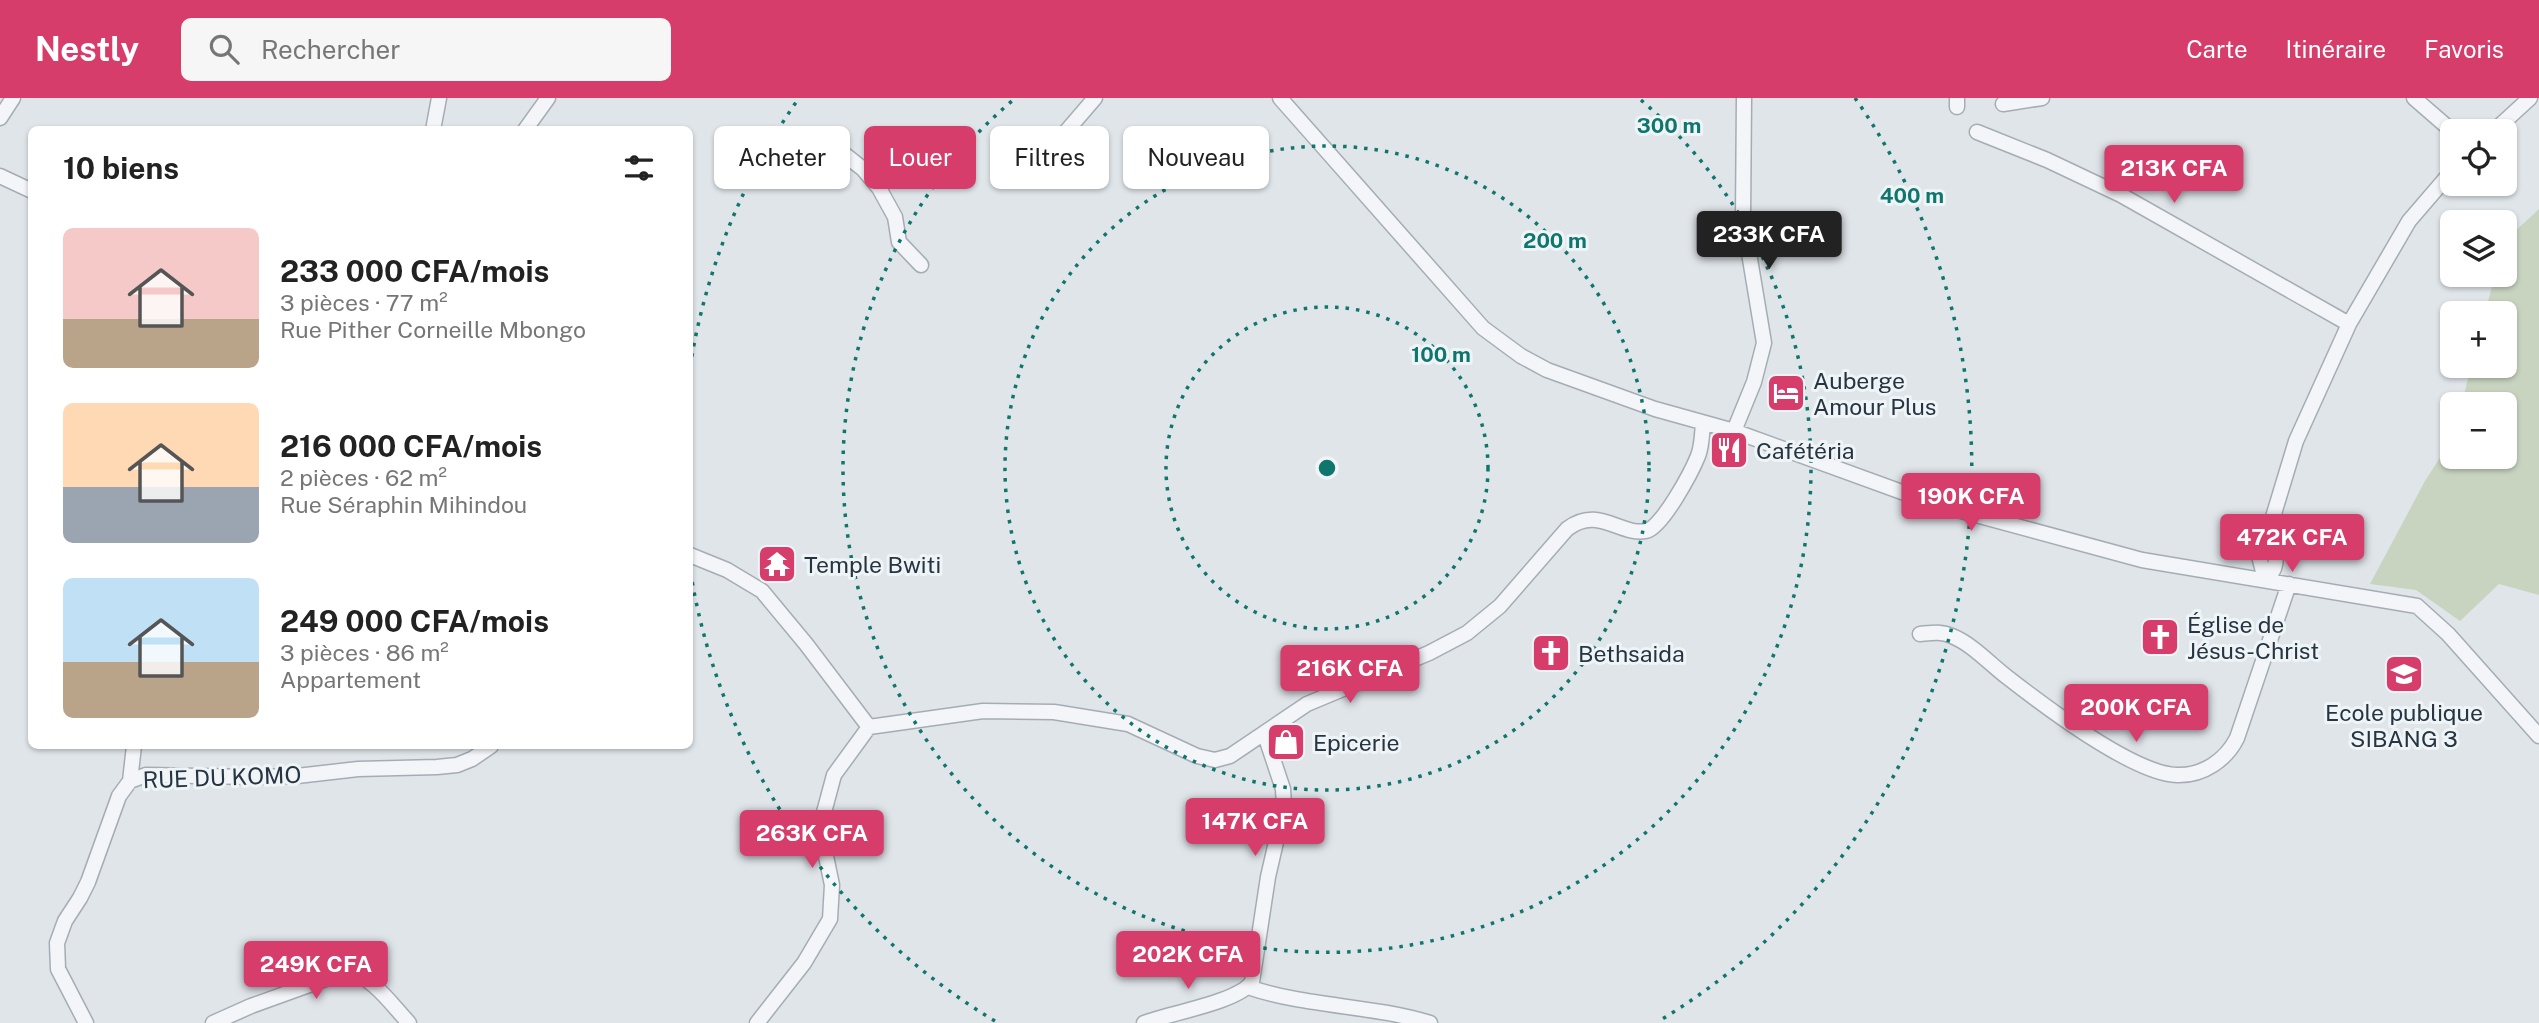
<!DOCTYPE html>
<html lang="fr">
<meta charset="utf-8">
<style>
:root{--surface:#fff;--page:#f6f6f6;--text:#222;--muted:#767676;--accent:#d63d6b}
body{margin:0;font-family:"Public Sans",sans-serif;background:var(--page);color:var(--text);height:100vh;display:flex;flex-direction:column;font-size:26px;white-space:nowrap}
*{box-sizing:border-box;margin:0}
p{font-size:23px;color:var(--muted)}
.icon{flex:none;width:38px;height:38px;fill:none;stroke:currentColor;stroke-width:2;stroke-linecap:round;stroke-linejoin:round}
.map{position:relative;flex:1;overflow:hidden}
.details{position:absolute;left:28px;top:28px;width:665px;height:623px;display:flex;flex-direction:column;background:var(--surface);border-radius:10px;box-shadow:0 2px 5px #0004}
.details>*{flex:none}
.banner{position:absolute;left:714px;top:28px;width:665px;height:63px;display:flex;gap:14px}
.controls{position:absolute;left:2440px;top:21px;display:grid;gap:14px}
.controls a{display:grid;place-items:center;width:77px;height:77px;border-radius:10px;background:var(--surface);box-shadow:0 2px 5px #0004;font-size:35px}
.price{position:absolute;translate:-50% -60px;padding:0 16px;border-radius:7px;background:var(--accent);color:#fff;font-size:23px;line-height:46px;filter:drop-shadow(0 2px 4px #0008)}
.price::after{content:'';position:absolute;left:50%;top:42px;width:21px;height:16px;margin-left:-10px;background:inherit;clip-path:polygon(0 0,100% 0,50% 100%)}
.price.active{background:#222;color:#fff}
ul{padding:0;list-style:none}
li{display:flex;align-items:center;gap:21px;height:175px;padding:0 35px}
li span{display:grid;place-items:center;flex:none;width:196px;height:140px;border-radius:10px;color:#555}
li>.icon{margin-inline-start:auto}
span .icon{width:84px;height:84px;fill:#fffc;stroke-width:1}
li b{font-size:30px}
h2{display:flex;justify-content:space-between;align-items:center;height:84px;padding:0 35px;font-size:30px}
.tag{padding:0 24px;border-radius:10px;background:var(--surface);box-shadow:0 2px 5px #0004;font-size:24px;line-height:63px}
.tag.active{background:var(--accent);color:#fff}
header{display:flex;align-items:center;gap:42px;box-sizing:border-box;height:98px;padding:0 35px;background:var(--accent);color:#fff}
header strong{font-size:33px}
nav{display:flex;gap:38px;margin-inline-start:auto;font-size:24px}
.search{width:490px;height:63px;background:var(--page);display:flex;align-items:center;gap:18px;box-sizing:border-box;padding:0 24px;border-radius:10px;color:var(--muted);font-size:26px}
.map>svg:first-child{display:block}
</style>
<header>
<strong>Nestly</strong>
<div class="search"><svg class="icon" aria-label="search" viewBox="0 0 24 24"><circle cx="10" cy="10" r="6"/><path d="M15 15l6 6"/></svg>Rechercher</div>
<nav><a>Carte</a><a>Itinéraire</a><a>Favoris</a></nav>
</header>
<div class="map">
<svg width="2539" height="925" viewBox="0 0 2539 925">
<rect width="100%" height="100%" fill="#e0e5ea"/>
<!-- green -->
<path fill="#c8d4c0" d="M2539 111V497L2499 486 2460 523 2416 492 2370 486 2425 383 2452 341V359H2504V306H2462L2471 268H2504V215H2485L2495 177H2504C2504 137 2512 137 2539 111Z"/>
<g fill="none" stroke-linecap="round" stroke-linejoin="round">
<!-- minor casing -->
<g stroke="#a5adb4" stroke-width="17">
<path id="minor" d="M1280 0 1483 230 1521 258 1547 272 1655 311 1734 333 1932 405 2142 462 2417 508 2448 536 2539 638
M2414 0 2452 33
M2003 6 2042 0
M1957 9V0
M0 20 13 0
M433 32 439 0
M525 32 548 0
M2494 33 2530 0
M1977 34 2047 62 2121 97 2349 226
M1058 43 1095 0
M839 52 863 71 879 90 895 119 899 144 921 167
M0 78 32 93
M1734 333 1754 284 1764 245 1743 119 1744 0
M690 457 727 472 762 493 806 546 869 629
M2265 481 2260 462 2296 343 2349 226 2409 123 2452 73
M2265 481C2283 470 2273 448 2273 430
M1920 536C1931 535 1941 533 1952 538 1972 546 1990 566 2007 579 2043 607 2134 676 2177 677 2203 678 2226 662 2237 640L2289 486
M869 629 983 613 1054 614 1128 626 1197 658 1215 662 1230 658 1307 606 1429 555 1467 535 1500 508 1567 431C1598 407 1620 438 1646 433 1662 430 1692 373 1698 358 1702 348 1702 336 1703 325
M130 683 134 648
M1248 889C1307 909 1371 907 1430 925
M86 925 58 871 57 845 65 823 80 800 88 784 119 698 130 683 146 677 252 679 297 678 358 671 437 669 457 667 472 661 491 648
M213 925 251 908 348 873C374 880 391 906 409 925
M757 925 804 865 830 821 832 787 822 739 823 718 834 677 869 629
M1144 925C1170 915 1238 904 1252 884L1268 779 1284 709 1283 691 1265 637"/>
</g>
<!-- minor -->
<use href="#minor" stroke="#f3f5f8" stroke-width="14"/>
</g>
<!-- distance rings -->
<g fill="none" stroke="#0f766e" stroke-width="3.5" stroke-dasharray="3.5 7">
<circle cx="1327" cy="370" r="161"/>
<circle cx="1327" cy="370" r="322"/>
<path d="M1641 2A484 484 0 1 1 1013 2"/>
<path d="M995 923A645 645 0 0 1 690 471M690 269A645 645 0 0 1 799 0M1855 0A645 645 0 0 1 1659 923"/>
</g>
<!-- icons -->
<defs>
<g id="hotel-square" transform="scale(2.0125)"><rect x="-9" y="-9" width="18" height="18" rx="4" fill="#d63d6b" stroke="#eff4f7"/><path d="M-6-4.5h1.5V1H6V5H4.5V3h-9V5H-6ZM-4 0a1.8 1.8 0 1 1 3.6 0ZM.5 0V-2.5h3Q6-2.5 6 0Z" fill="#fff"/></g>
<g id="restaurant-square" transform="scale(2.0125)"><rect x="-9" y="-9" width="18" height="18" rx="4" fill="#d63d6b" stroke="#eff4f7"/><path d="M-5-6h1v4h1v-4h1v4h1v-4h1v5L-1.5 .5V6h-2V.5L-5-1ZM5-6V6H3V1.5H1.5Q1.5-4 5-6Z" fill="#fff"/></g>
<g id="temple-square" transform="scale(2.0125)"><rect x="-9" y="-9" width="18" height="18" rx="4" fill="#d63d6b" stroke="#eff4f7"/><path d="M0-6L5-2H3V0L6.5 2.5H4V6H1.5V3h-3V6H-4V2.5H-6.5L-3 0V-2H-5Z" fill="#fff"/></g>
<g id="church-square" transform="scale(2.0125)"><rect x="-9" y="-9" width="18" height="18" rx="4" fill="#d63d6b" stroke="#eff4f7"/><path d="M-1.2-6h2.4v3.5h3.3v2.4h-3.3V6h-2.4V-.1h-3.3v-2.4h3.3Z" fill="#fff"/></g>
<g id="school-square" transform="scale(2.0125)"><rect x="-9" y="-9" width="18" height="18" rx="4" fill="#d63d6b" stroke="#eff4f7"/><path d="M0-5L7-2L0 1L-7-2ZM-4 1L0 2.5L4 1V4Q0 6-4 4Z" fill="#fff"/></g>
<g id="shop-square" transform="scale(2.0125)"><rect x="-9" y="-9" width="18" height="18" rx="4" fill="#d63d6b" stroke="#eff4f7"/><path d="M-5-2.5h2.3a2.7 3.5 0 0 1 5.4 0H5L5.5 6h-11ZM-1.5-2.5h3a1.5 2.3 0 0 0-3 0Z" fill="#fff"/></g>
</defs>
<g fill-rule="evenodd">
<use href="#hotel-square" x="1786" y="295"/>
<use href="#restaurant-square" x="1729" y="352"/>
<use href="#temple-square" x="777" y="466"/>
<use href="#church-square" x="2160" y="539"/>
<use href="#church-square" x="1551" y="555"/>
<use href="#school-square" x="2404" y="576"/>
<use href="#shop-square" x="1286" y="644"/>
</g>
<g text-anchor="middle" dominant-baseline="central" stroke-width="6" stroke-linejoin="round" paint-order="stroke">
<!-- poi labels -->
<g font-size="23" fill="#273542" stroke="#eff4f7" text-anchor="start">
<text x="1813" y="282">Auberge<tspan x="1813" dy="26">Amour Plus</tspan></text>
<text x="1756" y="352">Cafétéria</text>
<text x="804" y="466">Temple Bwiti</text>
<text x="2187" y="526">Église de<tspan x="2187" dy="26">Jésus-Christ</tspan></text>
<text x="1578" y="555">Bethsaida</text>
<text x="2404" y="614" text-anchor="middle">Ecole publique<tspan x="2404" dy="26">SIBANG 3</tspan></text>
<text x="1313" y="644">Epicerie</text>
</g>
<!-- street labels -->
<g font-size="23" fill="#273542" stroke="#eff4f7">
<text transform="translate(222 679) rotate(-2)">RUE DU KOMO</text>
</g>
</g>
<circle cx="1327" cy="370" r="10" fill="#0f766e" stroke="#eff4f7" stroke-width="3.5"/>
<g font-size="21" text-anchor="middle" font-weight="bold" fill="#0f766e" stroke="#eff4f7" stroke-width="6" stroke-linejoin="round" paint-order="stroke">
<text x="1669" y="35">300 m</text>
<text x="1912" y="105">400 m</text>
<text x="1555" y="150">200 m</text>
<text x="1441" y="264">100 m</text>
</g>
</svg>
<div class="controls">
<a><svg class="icon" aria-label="locate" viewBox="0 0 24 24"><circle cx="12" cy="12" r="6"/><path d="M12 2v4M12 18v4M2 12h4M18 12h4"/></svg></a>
<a><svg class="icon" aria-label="layers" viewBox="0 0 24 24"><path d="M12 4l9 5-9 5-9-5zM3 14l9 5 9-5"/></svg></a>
<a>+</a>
<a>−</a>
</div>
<b class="price" style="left:2174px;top:107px">213K CFA</b>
<b class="price active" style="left:1769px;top:173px">233K CFA</b>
<b class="price" style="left:1971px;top:435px">190K CFA</b>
<b class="price" style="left:2292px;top:476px">472K CFA</b>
<b class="price" style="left:1350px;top:607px">216K CFA</b>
<b class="price" style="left:2136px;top:646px">200K CFA</b>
<b class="price" style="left:1255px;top:760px">147K CFA</b>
<b class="price" style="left:812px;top:772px">263K CFA</b>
<b class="price" style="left:1188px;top:893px">202K CFA</b>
<b class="price" style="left:316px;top:903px">249K CFA</b>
<div class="banner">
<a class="tag">Acheter</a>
<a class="tag active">Louer</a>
<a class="tag">Filtres</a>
<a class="tag">Nouveau</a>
</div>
<section class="details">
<h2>10 biens<svg class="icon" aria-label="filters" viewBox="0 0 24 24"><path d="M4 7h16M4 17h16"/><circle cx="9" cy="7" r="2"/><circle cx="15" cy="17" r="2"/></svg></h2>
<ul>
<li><span style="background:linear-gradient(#f6c9c9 65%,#b9a48a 0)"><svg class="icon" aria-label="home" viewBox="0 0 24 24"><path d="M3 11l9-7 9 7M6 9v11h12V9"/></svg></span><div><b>233 000 CFA/mois</b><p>3 pièces · 77 m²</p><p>Rue Pither Corneille Mbongo</p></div></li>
<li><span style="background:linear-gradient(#ffd9b3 60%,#9aa5b1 0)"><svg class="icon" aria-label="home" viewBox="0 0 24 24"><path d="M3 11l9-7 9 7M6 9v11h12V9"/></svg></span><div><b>216 000 CFA/mois</b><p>2 pièces · 62 m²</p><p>Rue Séraphin Mihindou</p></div></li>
<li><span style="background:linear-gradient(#bfe0f5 60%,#b9a48a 0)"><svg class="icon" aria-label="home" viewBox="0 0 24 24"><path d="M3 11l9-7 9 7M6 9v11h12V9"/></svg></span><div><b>249 000 CFA/mois</b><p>3 pièces · 86 m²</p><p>Appartement</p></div></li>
</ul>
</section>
</div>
